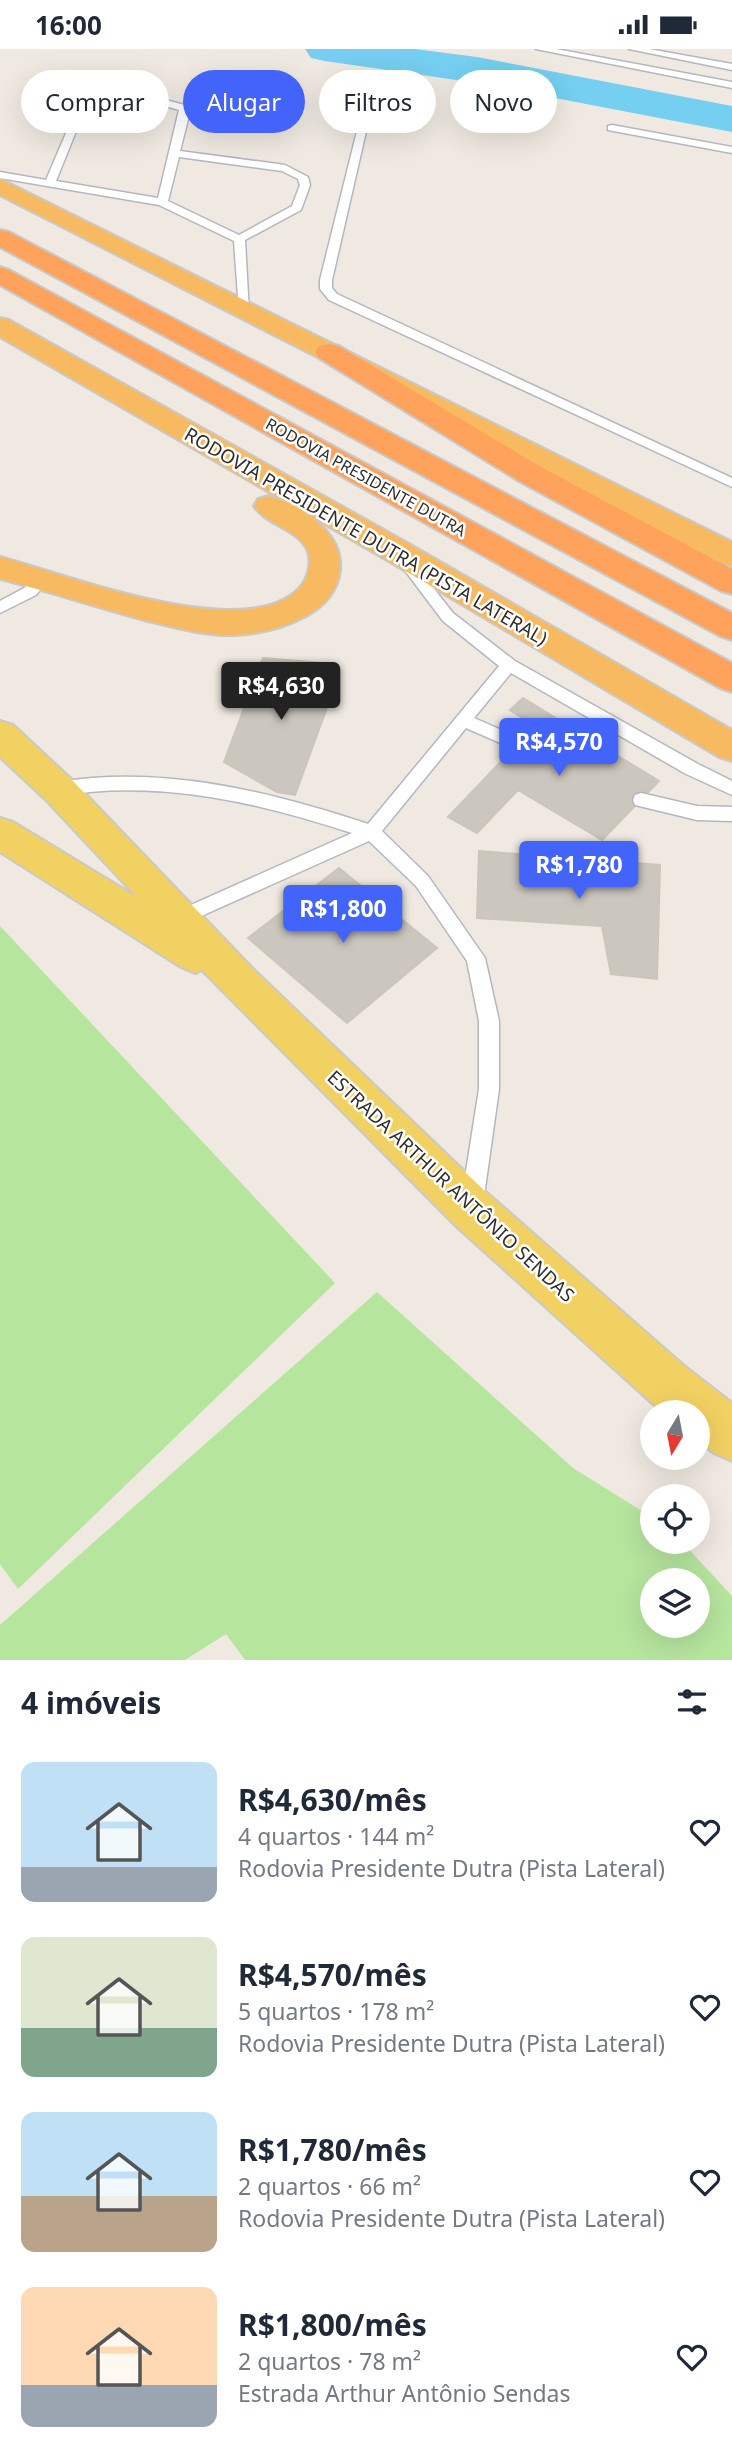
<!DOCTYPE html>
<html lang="pt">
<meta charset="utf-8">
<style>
:root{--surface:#fff;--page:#f2f2f3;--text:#1f2937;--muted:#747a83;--accent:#4264fb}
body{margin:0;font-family:"Noto Sans",sans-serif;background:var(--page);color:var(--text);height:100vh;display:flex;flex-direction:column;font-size:26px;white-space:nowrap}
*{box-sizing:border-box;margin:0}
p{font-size:23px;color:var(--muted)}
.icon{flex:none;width:38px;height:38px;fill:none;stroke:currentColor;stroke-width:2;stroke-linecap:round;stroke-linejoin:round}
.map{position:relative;height:1611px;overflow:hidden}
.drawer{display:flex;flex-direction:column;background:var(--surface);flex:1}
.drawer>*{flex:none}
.top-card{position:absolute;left:21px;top:21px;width:691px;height:63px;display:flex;gap:14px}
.needle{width:46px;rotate:190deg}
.tools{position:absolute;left:640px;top:1351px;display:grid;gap:14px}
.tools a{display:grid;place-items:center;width:70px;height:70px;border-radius:50%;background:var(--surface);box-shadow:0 7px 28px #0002;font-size:35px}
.price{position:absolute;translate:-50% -60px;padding:0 16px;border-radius:7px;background:var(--accent);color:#fff;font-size:23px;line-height:46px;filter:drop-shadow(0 2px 4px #0008)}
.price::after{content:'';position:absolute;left:50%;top:42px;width:21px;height:16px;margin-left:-10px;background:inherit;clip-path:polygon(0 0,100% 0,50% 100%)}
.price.current{background:#222;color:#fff}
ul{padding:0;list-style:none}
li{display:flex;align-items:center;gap:21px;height:175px;padding:0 21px}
li span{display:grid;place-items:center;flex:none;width:196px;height:140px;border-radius:14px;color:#555}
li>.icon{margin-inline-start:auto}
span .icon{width:84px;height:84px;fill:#fffc;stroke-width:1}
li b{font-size:30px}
h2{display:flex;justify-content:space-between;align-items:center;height:84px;padding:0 21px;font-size:30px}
.chip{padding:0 24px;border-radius:32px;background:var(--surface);box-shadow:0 7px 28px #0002;font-size:24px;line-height:63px}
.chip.current{background:var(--accent);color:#fff}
.status{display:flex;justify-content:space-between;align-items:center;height:49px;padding:0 35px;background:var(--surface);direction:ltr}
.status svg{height:19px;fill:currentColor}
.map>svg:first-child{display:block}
</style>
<div class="status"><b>16:00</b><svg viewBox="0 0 49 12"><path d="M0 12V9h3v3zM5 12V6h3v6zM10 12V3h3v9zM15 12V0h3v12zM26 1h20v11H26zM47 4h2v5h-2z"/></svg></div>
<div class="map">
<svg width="732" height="1611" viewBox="0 0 732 1611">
<rect width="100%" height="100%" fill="#efe9e1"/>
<!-- green -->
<path fill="#b6e59e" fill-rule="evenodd" d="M0 877 335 1234 18 1540 0 1515Z
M377 1243 573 1419 653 1469V1493H682L732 1547V1611H245L226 1585 185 1611H0V1576ZM653 1531H698V1577H653Z"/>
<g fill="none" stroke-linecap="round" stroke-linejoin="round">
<!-- river -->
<path fill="#75cff0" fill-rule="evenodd" d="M305 0H415L477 8 732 57V83L477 34 325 12 311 9Z"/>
</g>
<!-- building -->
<path fill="#cbc7bf" stroke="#cbc5ba" stroke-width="2" d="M263 609 323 614 334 627 336 634 295 746 277 743 224 713Z
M523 649 659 732 602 791 518 741 477 784 448 768 535 677 510 661Z
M479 802 660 816 657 930 611 925 602 877 477 869Z
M339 819 437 899 347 974 248 889Z"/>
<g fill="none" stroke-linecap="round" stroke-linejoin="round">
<!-- service casing -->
<g stroke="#b4b7c1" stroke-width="3">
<path id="service" d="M536 0H556L732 33V39Z
M629 0H649L732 15V21Z
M133 48 162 50 188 57 190 63 180 102 285 116 308 128 310 136 301 161 245 191 249 264 239 261 234 192 159 156 0 129V123L46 131 78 56 104 49ZM133 54 162 56 179 61 158 149 56 132 85 60ZM179 108 282 122 298 130 300 136 292 157 239 186 168 152Z
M365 50 373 52 332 231V239L337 245 732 429V438L329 251 320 240V231Z
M612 76 732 98V104L608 81V77Z
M404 506 409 508 453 564 515 612 698 715 732 732V746L686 725 511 624 474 669 524 691 526 695 524 699H512L466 679 382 782 428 827 485 909 499 972V1040L483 1154 479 1161 472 1164 465 1161 461 1154 479 1040V972L467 912 416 837 369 792 179 877 173 874 170 869 173 864 352 784C258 753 157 730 58 747L52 745 50 740 52 735 58 733C163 716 268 742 368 775L499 617 443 572 397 511Z
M42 525 49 530 36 546 0 564V552L26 538 37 526Z
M641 744 697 757 732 758V772L697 771 635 756 633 751 635 746Z"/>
</g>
<!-- primary casing -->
<g stroke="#c9c9c9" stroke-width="4">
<path id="primary" d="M0 672 13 676 71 730 255 922 487 1144 683 1316 732 1354V1412L714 1404 698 1392V1363H662L455 1176 202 921 195 924 181 918 0 803V769L13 773 138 849 45 750 0 708Z"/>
</g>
<!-- trunk casing -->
<g stroke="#c9c9c9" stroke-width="4">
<path id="trunk" d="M0 130 732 493V517L721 514 0 146Z
M0 269 9 271 409 495 732 681V712L719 708 387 511 0 288Z
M269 447C286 452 302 461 316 472 353 501 346 546 306 567 284 579 258 585 234 586 203 587 174 578 144 571 96 558 48 542 0 530V508C66 525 252 599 302 536 309 526 312 512 307 500 296 479 266 476 254 457L258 450Z"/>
</g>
<!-- motorway casing -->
<g stroke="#c9c9c9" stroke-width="4">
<path id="motorway" d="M0 181 9 183 732 564V591L720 587 0 198Z
M0 218 9 221 732 614V643L720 639 0 236Z
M329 295 339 297 541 418 732 520V545L721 542 519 432 319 309 315 303 319 297Z"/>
</g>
<!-- service -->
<use href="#service" fill="#fff" fill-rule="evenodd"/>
<!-- primary -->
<use href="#primary" fill="#f2d163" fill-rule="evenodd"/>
<!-- trunk -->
<use href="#trunk" fill="#f8ba60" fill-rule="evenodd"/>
<!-- motorway -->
<use href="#motorway" fill="#ffa35c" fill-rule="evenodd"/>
</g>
<g text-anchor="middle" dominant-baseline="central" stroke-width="5" stroke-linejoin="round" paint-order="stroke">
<!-- far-street labels -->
<g font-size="16" fill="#2e2e2e" stroke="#fff">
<text transform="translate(366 428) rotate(29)">RODOVIA PRESIDENTE DUTRA</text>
</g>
<!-- street labels -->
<g font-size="19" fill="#2e2e2e" stroke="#fff">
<text transform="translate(366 487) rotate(30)">RODOVIA PRESIDENTE DUTRA (PISTA LATERAL)</text>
<text transform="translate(451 1137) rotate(43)">ESTRADA ARTHUR ANTÔNIO SENDAS</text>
</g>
</g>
</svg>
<div class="tools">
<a><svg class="needle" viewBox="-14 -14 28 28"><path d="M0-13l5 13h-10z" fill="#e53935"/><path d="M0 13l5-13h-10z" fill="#747a83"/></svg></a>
<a><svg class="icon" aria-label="locate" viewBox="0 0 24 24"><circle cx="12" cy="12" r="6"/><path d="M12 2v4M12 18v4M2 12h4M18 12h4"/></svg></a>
<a><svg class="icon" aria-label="layers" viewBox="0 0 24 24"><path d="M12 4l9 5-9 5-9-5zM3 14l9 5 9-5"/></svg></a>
</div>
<b class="price current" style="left:281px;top:673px">R$4,630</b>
<b class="price" style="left:559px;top:729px">R$4,570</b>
<b class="price" style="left:579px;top:852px">R$1,780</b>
<b class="price" style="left:343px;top:896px">R$1,800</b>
<div class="top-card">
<a class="chip">Comprar</a>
<a class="chip current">Alugar</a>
<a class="chip">Filtros</a>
<a class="chip">Novo</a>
</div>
</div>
<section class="drawer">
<h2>4 imóveis<svg class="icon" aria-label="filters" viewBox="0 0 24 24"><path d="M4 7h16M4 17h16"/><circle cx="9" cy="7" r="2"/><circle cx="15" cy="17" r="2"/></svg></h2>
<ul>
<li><span style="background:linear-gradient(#bfe0f5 75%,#9aa5b1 0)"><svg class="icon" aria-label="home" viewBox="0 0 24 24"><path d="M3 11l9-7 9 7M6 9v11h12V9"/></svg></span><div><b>R$4,630/mês</b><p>4 quartos · 144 m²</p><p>Rodovia Presidente Dutra (Pista Lateral)</p></div><svg class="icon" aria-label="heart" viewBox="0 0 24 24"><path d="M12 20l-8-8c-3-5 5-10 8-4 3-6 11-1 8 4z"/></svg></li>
<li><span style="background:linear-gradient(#dfe7d0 65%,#7fa58c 0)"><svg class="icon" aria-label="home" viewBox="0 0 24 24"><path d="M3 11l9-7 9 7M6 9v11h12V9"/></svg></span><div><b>R$4,570/mês</b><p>5 quartos · 178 m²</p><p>Rodovia Presidente Dutra (Pista Lateral)</p></div><svg class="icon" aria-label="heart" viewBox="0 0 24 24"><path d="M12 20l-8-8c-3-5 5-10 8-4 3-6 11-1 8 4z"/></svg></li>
<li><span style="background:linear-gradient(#bfe0f5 60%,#b9a48a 0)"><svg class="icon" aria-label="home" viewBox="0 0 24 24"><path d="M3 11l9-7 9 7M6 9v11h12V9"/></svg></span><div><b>R$1,780/mês</b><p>2 quartos · 66 m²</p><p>Rodovia Presidente Dutra (Pista Lateral)</p></div><svg class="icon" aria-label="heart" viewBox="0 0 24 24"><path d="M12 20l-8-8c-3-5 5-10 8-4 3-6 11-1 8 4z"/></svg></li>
<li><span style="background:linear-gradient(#ffd9b3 70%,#9aa5b1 0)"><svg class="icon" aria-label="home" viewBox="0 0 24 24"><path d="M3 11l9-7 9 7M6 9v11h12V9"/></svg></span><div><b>R$1,800/mês</b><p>2 quartos · 78 m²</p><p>Estrada Arthur Antônio Sendas</p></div><svg class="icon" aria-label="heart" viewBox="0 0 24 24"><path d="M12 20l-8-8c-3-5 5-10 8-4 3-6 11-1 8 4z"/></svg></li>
</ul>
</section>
